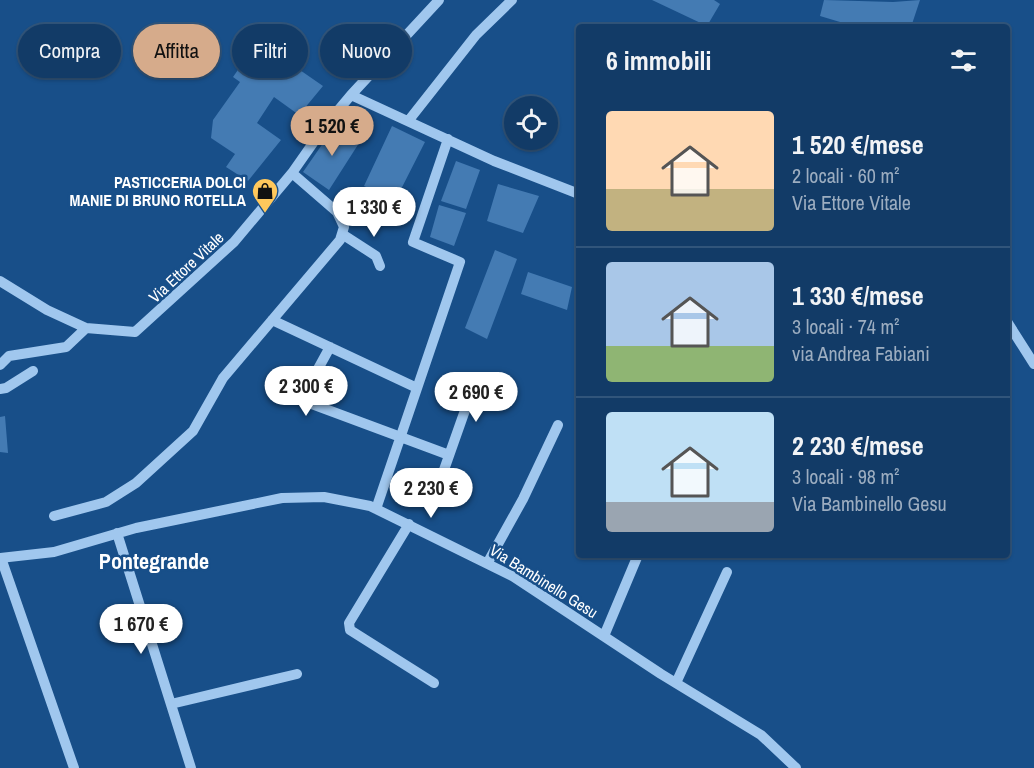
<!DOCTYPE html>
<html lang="it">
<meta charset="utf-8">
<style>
:root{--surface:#123b67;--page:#1b426d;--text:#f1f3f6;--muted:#9cadc0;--line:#31557b;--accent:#d6ab8b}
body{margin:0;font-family:"Archivo Narrow",sans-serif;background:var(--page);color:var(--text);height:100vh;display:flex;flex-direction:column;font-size:22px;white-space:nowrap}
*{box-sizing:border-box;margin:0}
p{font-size:20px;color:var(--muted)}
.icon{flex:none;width:33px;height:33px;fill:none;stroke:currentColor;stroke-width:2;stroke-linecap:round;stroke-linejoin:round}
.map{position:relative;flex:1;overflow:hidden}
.sheet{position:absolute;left:576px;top:24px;width:434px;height:534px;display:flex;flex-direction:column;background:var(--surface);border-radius:6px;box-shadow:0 2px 4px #0004,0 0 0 2px var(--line)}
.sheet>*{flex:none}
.hud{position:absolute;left:18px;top:24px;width:468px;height:54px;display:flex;gap:12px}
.fabs{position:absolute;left:504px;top:96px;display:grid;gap:12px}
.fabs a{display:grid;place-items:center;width:54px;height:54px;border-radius:50%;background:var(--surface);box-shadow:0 2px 4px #0004,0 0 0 2px var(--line);font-size:30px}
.price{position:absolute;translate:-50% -51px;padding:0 14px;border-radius:21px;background:#fff;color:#222;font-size:20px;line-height:39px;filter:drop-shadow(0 2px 3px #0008)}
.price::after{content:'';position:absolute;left:50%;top:36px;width:18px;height:14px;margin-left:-9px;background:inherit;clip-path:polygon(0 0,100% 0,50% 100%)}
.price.current{background:var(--accent);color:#111}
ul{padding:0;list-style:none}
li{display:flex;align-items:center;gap:18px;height:150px;padding:0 30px}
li+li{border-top:2px solid var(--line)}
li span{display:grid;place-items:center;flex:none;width:168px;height:120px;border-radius:6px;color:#555}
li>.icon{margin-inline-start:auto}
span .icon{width:72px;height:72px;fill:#fffc;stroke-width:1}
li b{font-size:26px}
h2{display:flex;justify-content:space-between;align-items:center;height:72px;padding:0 30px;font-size:26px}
.chip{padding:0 21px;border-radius:27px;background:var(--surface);box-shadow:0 2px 4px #0004,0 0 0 2px var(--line);font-size:21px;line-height:54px}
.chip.current{background:var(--accent);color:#111}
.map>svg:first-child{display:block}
</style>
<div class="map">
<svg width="1034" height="768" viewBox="0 0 1034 768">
<rect width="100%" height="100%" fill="#184f89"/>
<!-- building -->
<path fill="#447bb3" d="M652 0H714L720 4 707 26Z
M824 0 893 2 920 0 911 27H838L840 22 820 16Z
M258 41 323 86 299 115 274 97 257 123 281 140 248 181 226 167 235 154 211 138 213 120 240 82 233 77Z
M337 123 361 140 329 190 303 172Z
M392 126 425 142 395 201 364 186Z
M456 161 480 170 466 209 441 201Z
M498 184 539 196 523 233 487 221Z
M439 205 466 213 454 246 430 237Z
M495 250 517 259 487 339 465 328Z
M528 272 572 287 567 310 521 294Z
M5 416 8 453 0 452V417Z"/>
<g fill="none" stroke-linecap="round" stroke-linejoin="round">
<!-- minor -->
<path stroke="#a0c7ee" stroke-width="10" d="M351 95 494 161 579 194
M409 120 476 35 512 0
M342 234 376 256 380 266
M0 281 47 310 86 328 135 332 234 242 292 173 325 126 351 95 439 0
M272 320 417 388
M1006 320 1034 364
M330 347 301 400 449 455
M0 365 9 356 66 347 86 328
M0 389 6 388 33 371
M433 501 475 382
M376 509 460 262 413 242 448 139
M54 516 106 502 136 483 193 431 223 378 340 240 344 227 337 212 292 173
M409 524 349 623 350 630 434 683
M117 533 191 768
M0 558 54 552 136 528 282 498 324 497 370 506 514 577 661 674 761 735 796 768
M1 558 74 768
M488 562 523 499 558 425
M604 636 638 555
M676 683 727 572
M171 704 297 674"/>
</g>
<!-- icons -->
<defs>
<g id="shop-pin" transform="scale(1.35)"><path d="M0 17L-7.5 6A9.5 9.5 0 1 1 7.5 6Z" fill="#ffc85c" stroke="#184f89"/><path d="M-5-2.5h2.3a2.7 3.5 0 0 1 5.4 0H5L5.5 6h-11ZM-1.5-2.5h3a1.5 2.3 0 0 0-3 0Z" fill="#111"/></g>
</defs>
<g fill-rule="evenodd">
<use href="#shop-pin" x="265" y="191"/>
</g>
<g text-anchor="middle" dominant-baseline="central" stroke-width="5" stroke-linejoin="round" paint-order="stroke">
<!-- poi labels -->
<g font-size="16" font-weight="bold" fill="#fff" stroke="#184f89" text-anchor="end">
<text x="246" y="182">PASTICCERIA DOLCI<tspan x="246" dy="18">MANIE DI BRUNO ROTELLA</tspan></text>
</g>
<!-- street labels -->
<g font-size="16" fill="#fff" stroke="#184f89">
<text transform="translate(186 267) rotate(-43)">Via Ettore Vitale</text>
<text transform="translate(544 581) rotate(32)">Via Bambinello Gesu</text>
</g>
<!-- district labels -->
<g font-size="22" font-weight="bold" fill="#fff" stroke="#184f89">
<text x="154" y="561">Pontegrande</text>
</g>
</g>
</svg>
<div class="fabs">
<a><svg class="icon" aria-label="locate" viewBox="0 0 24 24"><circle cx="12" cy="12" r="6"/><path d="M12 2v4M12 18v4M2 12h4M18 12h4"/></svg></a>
</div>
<b class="price current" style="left:332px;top:157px">1 520 €</b>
<b class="price" style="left:374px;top:238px">1 330 €</b>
<b class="price" style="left:306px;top:417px">2 300 €</b>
<b class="price" style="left:476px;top:423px">2 690 €</b>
<b class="price" style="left:431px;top:519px">2 230 €</b>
<b class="price" style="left:141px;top:655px">1 670 €</b>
<div class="hud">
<a class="chip">Compra</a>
<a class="chip current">Affitta</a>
<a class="chip">Filtri</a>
<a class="chip">Nuovo</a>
</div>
<section class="sheet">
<h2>6 immobili<svg class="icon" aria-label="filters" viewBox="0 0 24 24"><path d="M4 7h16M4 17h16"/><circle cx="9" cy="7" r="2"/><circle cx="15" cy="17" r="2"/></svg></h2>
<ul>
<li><span style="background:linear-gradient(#ffd9b3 65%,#c2b280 0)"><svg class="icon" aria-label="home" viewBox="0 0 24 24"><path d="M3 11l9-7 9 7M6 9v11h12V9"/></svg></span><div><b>1 520 €/mese</b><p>2 locali · 60 m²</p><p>Via Ettore Vitale</p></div></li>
<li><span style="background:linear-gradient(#a9c7e8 70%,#8fb573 0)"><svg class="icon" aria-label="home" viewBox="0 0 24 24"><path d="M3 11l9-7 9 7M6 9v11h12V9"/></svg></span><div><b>1 330 €/mese</b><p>3 locali · 74 m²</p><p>via Andrea Fabiani</p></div></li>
<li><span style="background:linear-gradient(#bfe0f5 75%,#9aa5b1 0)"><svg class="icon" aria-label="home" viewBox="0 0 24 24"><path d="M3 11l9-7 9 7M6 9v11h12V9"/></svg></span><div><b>2 230 €/mese</b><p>3 locali · 98 m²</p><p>Via Bambinello Gesu</p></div></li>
</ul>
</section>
</div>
